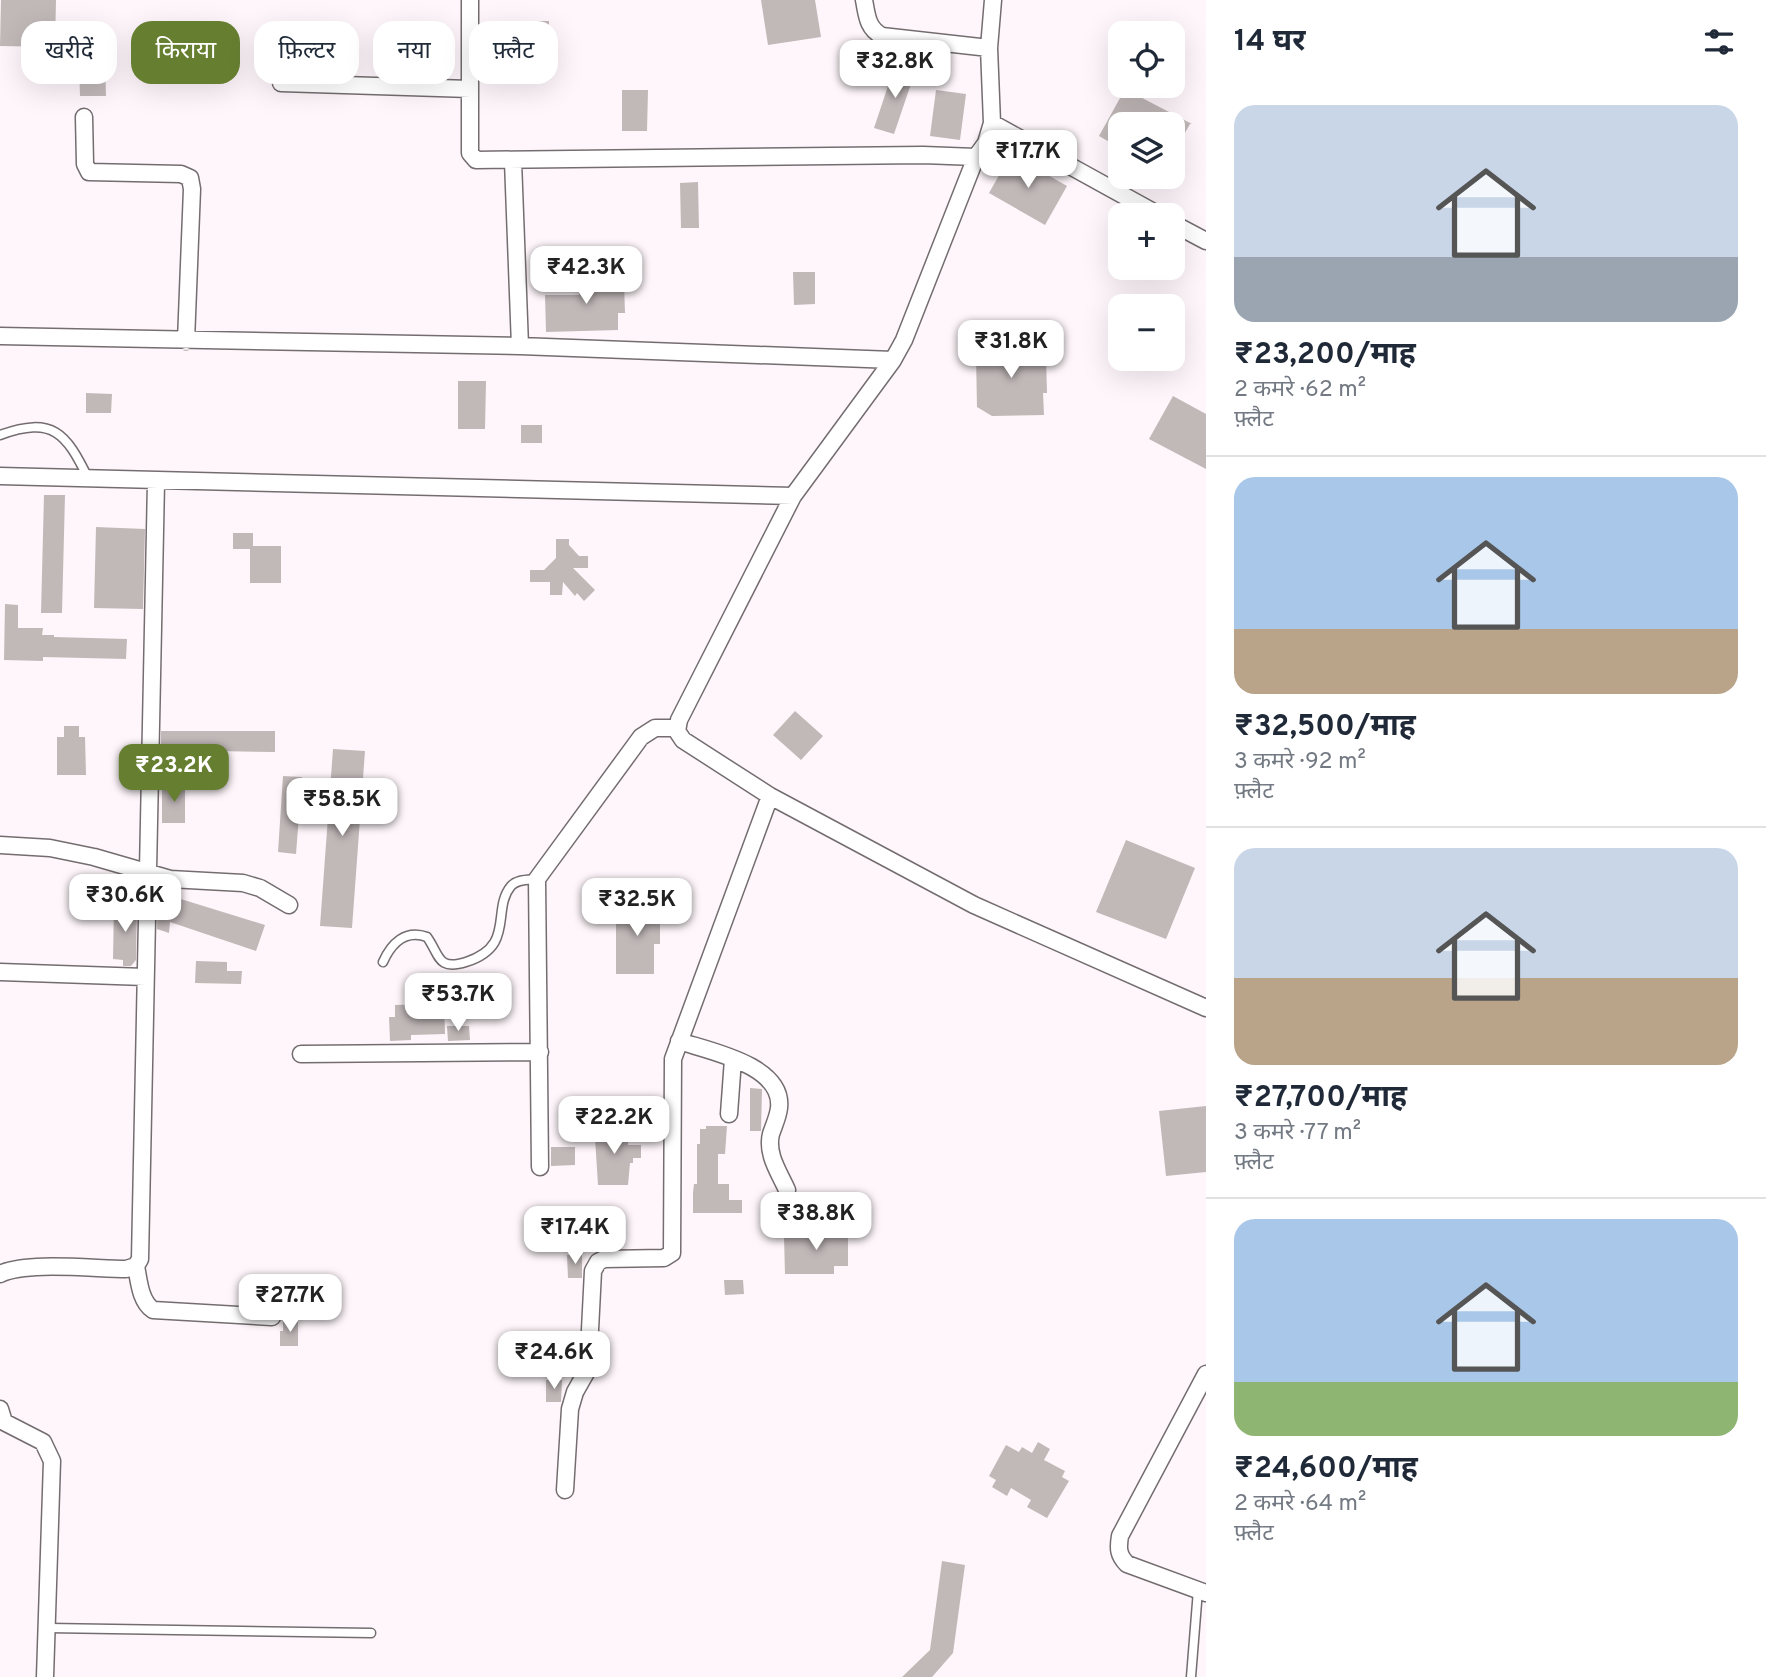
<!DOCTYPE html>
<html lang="hi">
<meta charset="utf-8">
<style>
:root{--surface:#fff;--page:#f6f6f7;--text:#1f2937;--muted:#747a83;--line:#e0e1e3;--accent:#667e30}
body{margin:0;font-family:Overpass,"Noto Sans Devanagari",sans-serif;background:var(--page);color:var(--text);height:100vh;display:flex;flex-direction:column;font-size:26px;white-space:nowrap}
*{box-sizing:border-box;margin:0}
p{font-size:23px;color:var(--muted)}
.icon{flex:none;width:38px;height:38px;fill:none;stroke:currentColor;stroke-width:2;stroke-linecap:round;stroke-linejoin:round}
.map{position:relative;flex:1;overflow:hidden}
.details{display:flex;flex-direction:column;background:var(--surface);width:560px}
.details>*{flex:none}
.banner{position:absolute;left:21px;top:21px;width:665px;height:63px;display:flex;gap:14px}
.tools{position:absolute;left:1108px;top:21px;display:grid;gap:14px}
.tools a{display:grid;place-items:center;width:77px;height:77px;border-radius:14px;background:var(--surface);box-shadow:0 7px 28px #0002;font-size:35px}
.price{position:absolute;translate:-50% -60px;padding:0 16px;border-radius:14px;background:#fff;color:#222;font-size:23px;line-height:46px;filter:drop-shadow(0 2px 4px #0008)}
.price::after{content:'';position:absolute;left:50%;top:42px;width:21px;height:16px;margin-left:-10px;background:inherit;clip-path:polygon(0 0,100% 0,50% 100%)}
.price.selected{background:var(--accent);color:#fff}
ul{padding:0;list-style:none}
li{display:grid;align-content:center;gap:14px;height:371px;padding:0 28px}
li+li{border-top:2px solid var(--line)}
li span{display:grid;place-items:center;height:217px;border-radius:21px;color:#555}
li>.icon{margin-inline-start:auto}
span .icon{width:126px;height:126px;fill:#fffc;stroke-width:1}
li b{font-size:30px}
h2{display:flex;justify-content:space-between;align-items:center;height:84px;padding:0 28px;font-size:30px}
.tag{padding:0 24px;border-radius:21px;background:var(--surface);box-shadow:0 7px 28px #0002;font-size:24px;line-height:63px}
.tag.selected{background:var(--accent);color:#fff}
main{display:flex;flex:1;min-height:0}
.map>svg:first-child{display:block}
</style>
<main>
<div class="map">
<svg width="1206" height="1677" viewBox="0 0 1206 1677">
<rect width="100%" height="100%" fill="#fef6fa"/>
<!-- building -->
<path fill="#c1b8b8" d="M1 0H56L55 47 0 46Z
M761 0H815L821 37 768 45Z
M522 21H549V35H557V46H549V71L521 70Z
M105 62 106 96H80L79 63Z
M895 65 915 72 894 134 874 128Z
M1125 89 1192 124H1190L1172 156V124H1120V148L1099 136Z
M622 90H648L647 131H622Z
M936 90 966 94 960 140 930 136Z
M1011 154 1067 186 1045 225 989 193Z
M698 182 699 228H681L680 183Z
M591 259 592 283 624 282 625 313H618V330L546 332 545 295H579L581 260Z
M793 272H815V304L794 305Z
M998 334H1026L1027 357 1046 356 1047 393H1043L1044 415 992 416 977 407 976 356 999 355Z
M458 381H486L485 429H458Z
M86 393 112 394 111 413H86Z
M1173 396 1206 414V469L1149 439Z
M521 425H542V443H521Z
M44 495H65L62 613H41Z
M96 527 145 529 143 609 94 608Z
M233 533H253V546H281V583H250V549H233Z
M556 539H569V545L579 556H588V568H573L595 590 584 601 577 593 575 596 563 582 562 595H550V582H530V570H544L556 558Z
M5 604 18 605V628H43L42 635H54V637L127 639 126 659 43 657V661L4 660Z
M795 711 823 736 801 760 773 735Z
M64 726H79V737H85L86 775H57V737H64Z
M161 731H275V752L161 750Z
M333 749 365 751 352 928 320 926Z
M283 776 302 777 296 854 278 852Z
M162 785H185V823H162Z
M1126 840 1195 868 1166 939 1096 912Z
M158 892 265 925 256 951 170 922 169 933 157 929Z
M623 902H654V906H660V944H654V974H616V919H620V915H623Z
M114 906H137L136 960 131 966H123V960L113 959Z
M196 961 227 962V971H242L241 984 195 983Z
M427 983H438L439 1003H444L445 1034 411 1035V1040L390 1041 389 1017H395V1005L428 1004Z
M447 1026H469L470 1040 448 1041Z
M750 1088 762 1089 761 1131H750Z
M1206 1106V1172L1166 1176 1159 1111Z
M607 1122H618V1135H628V1145H641V1158H633V1163H630L628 1185H598L595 1138H597V1127H607Z
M706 1126H727L725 1154H718V1184H729V1200H742V1213H693V1193L694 1184H697V1144H700V1129H706Z
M551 1147H575V1165L551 1166Z
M833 1229V1233H848V1266H834V1274H785L784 1237H797V1230Z
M567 1255H582V1278H568Z
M724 1280H743L744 1294 725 1295Z
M283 1322H298V1346H280V1331H283Z
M546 1380H562L561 1402H546Z
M1038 1442 1050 1449 1044 1460 1065 1471 1062 1477 1069 1481 1047 1518 1027 1507 1031 1500 1011 1488 1007 1496 992 1487 996 1480 989 1476 1006 1445 1019 1452 1022 1447 1032 1453Z
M942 1561 965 1565 953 1653 932 1677H902L930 1650Z"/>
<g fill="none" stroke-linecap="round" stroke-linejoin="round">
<!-- lane casing -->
<g stroke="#746d70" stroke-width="11">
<path id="lane" d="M0 435C53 416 66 433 88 478
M383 962C391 944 405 929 427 937 440 955 437 971 466 962 516 946 491 910 511 886 517 879 528 880 537 879
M48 1628 371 1633
M1191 1677 1198 1590"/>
</g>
<!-- street casing -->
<g stroke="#746d70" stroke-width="19">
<path id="street" d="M470 0V153L476 160 923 155 976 157
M864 0C867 15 867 28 882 36L989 48
M993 0 989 48 992 123 986 143 976 157 904 340 893 360 793 496 679 720 677 731 683 740 770 796 974 905 1206 1008
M281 83 470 89
M84 117 85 164 89 172 181 174 190 178 192 189 186 341
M992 123 1159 215
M513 161 520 346
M1172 223 1206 241
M0 336 520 346 893 360
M0 476 793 496
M0 845 50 848 94 857 170 879 243 883 260 888 289 905
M0 972 145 977
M679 1041C709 1051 784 1065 779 1108 778 1117 774 1125 771 1134 766 1154 779 1172 787 1190
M301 1054 540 1052
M729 1114 733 1059
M540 1167 537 879 641 737 655 728H677
M136 1266C139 1281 140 1301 153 1310L272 1317
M0 1274C26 1261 95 1269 126 1269L136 1266 140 1259 156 482
M1206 1374 1120 1536C1118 1548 1118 1555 1127 1564L1206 1593
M0 1409 4 1422 43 1442 52 1461 45 1677
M565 1490 570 1409 575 1392 588 1369 593 1271 598 1262 604 1259 664 1258 672 1253 673 1059 770 796"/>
</g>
<!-- lane -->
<use href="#lane" stroke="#fff" stroke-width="8"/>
<!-- street -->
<use href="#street" stroke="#fff" stroke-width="16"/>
</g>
</svg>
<div class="tools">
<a><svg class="icon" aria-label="locate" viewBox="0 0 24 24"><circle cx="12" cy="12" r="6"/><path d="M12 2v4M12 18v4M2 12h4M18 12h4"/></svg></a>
<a><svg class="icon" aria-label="layers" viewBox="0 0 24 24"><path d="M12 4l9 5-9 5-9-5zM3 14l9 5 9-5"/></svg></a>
<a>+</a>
<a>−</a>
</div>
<b class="price" style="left:895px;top:100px">₹32.8K</b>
<b class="price" style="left:1028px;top:190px">₹17.7K</b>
<b class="price" style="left:586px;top:306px">₹42.3K</b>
<b class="price" style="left:1011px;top:380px">₹31.8K</b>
<b class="price selected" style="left:174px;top:804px">₹23.2K</b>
<b class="price" style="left:342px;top:838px">₹58.5K</b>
<b class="price" style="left:125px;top:934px">₹30.6K</b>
<b class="price" style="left:637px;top:938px">₹32.5K</b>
<b class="price" style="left:458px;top:1033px">₹53.7K</b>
<b class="price" style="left:614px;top:1156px">₹22.2K</b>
<b class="price" style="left:816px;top:1252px">₹38.8K</b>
<b class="price" style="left:575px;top:1266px">₹17.4K</b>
<b class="price" style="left:290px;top:1334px">₹27.7K</b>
<b class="price" style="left:554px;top:1391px">₹24.6K</b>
<div class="banner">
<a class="tag">खरीदें</a>
<a class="tag selected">किराया</a>
<a class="tag">फ़िल्टर</a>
<a class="tag">नया</a>
<a class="tag">फ़्लैट</a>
</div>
</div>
<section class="details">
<h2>14 घर<svg class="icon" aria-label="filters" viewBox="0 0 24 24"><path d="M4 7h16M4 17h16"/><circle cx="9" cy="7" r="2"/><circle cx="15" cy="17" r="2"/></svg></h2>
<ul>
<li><span style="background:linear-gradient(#c9d6e8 70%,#9aa5b1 0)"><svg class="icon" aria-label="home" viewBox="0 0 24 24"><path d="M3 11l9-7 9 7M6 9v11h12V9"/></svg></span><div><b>₹23,200/माह</b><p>2 कमरे · 62 m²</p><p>फ़्लैट</p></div></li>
<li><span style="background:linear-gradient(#a9c7e8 70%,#b9a48a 0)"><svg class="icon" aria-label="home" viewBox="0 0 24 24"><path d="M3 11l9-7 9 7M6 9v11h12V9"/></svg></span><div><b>₹32,500/माह</b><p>3 कमरे · 92 m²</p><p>फ़्लैट</p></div></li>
<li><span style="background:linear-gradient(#c9d6e8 60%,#b9a48a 0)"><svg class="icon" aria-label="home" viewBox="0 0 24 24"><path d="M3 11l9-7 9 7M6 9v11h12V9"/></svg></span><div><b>₹27,700/माह</b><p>3 कमरे · 77 m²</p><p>फ़्लैट</p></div></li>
<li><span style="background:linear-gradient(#a9c7e8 75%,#8fb573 0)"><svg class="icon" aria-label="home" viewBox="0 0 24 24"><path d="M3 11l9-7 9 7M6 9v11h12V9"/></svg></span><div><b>₹24,600/माह</b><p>2 कमरे · 64 m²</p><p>फ़्लैट</p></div></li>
</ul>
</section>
</main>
